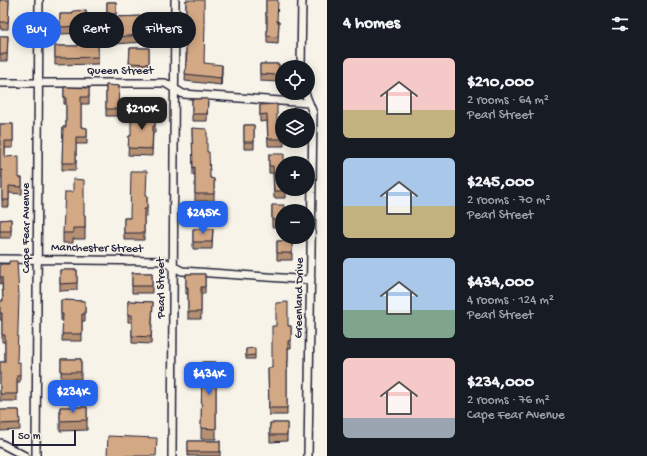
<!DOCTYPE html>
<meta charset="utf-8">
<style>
:root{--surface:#171b24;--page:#242831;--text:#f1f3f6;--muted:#9ea1a6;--accent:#2563eb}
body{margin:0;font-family:"Gochi Hand",sans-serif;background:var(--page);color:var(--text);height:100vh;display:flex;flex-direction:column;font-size:15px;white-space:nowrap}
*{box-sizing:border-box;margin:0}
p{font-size:13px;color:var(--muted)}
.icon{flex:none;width:22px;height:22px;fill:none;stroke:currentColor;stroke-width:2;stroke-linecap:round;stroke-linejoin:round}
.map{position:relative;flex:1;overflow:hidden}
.details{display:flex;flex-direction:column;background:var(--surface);width:320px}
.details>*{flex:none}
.top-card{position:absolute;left:12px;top:12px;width:255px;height:36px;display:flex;gap:8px}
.controls{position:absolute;left:275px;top:60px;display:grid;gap:8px}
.controls a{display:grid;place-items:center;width:40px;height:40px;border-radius:50%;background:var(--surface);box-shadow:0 2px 10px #0003;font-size:20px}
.scale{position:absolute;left:12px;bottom:10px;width:64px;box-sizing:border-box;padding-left:4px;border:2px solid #22223b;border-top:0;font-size:11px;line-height:14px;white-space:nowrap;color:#22223b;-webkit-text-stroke:3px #f7f3e8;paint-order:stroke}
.price{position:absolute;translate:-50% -34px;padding:0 9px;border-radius:8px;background:var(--accent);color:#fff;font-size:13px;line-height:26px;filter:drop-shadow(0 1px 2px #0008)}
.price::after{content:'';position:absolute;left:50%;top:24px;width:12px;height:9px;margin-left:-6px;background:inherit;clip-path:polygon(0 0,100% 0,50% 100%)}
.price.selected{background:#222;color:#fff}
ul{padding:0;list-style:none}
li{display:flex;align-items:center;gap:12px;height:100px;padding:0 16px}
li span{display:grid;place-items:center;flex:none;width:112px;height:80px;border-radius:6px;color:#555}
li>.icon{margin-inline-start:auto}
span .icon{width:48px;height:48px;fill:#fffc;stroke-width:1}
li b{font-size:17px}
h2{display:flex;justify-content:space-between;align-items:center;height:48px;padding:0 16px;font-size:17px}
.pill{padding:0 14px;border-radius:18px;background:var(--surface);box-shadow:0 2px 10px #0003;font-size:14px;line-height:36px}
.pill.selected{background:var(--accent);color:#fff}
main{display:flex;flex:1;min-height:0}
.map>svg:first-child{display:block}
</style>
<main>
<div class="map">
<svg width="327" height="456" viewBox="0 0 327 456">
<rect width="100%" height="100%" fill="#f7f3e8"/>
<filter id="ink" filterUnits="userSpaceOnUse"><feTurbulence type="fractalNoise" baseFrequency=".025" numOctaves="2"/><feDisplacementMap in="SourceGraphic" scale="8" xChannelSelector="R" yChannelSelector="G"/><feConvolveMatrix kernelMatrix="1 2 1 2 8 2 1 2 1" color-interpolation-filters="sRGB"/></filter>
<g filter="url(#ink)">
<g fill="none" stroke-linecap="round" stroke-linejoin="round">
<!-- minor casing -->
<g stroke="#22223b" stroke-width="10">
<path id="minor" d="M301 67 302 0
M0 83H165L183 94 309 103
M305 93 313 113 308 456
M0 259 162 261 182 271 311 280
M0 443 25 456
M36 456 39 0
M172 456 175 0"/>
</g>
<!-- minor -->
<use href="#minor" stroke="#f7f3e8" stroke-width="7"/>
</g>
<!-- wall -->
<path fill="#b59072" stroke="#22223b" d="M0 0H9L8 29H0Z
M186 0 204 63 222 72 221 85 185 81 186 60Z
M266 0 278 22H279L278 44 267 43V23H266Z
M107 2H116V17L145 16V42L113 44 112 21H107Z
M86 10 87 33 60 34V14H73Z
M0 36H8L7 61H0Z
M98 41V64L55 65V46H78Z
M130 48H149V71L129 70Z
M260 64H279L278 82 260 81Z
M106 85 119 86 118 116H106Z
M64 87 89 88V104H81V127L87 128V144H76V170H62L63 127H66V104H64Z
M192 99H208L207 121H192Z
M260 105 277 124H282V141H284V146H268L267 121 260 122Z
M155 113V133H153L152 156 128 155 129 136H131Z
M0 124H13V148H5V157L19 178H22V194L9 193V207H2V177H0Z
M244 125H254V149H244Z
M192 128 207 152 210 178 214 179V201H195V174L193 175Z
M269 154 282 163 285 189V198H274L273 173H269Z
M146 195H147V216H144V240H124V218H130Z
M272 205 282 211V227H272Z
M84 215H85V239H73V243H63V233Z
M11 219V238H0V220Z
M193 229H213L212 249H193Z
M277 241H292V260H277Z
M0 264H9L17 362 20 375V382H17V401H0V362H5V342H2V320H0V301H3L2 284H0Z
M60 270H77V290L60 291Z
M132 273H152V293H132Z
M186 274H205V294H201V319H188V294H186Z
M61 300 85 301V321H82V341H62L63 321H61Z
M128 301 153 302 151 344 132 343V322H128Z
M288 326H291V348H288V368H287V415H269L268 368H272Z
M246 349 255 355V359H246Z
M61 359H81V379H61Z
M202 362H216V439H201Z
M60 407H87V430L60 431Z
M0 410H19L20 430 0 431Z
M270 423H287V441L270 442Z
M188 441H220V456H188Z"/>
<!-- shaded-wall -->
<path fill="#94765c" stroke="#22223b" d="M222 65V72L221 85V78Z"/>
<!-- building -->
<path fill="#d3a884" stroke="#22223b" d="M0 0H9L8 22H0Z
M186 0H204V23H205L204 63 222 65 221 78 185 74 187 53H186Z
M266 0H278L277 22H279L278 37 267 36V16H266Z
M107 2H116V14H107Z
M86 10 87 26 60 27V14H73V11Z
M145 16V35L113 37 112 17Z
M0 36H8L7 54H0Z
M78 41H98V57L55 58V46H78Z
M130 48H149V64L129 63Z
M260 64H279L278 75 260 74Z
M106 85 119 86 118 109H106Z
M64 87 89 88V97H81V127L87 128V137H76V163H62L63 127H66V97H64Z
M192 99H208L207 114H192Z
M277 104V124H282V139H268L267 114 260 115V105Z
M131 113H155V126H153L152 149 128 148 129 136H131Z
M0 124H13V141H5V157L19 156V178H22V187L9 186V200H2V170H0Z
M244 125H254V142H244Z
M192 128 207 129V152H209L210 178 214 179V194H195V167L193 168Z
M269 154H284V163H282V189H285V191H274L273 166H269Z
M131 171H147L146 195H147V209H144V233H124V218H130Z
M73 179 84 180V215H85V228H73V233H63L65 192H73Z
M272 205H284V211H282V220H272Z
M11 219V231H0V220Z
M193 229H213L212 242H193Z
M277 241H292V253H277Z
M9 261H17L19 296 17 362H20V375H17V394H0V362H5V335H2V313H0V301H3L2 277H0V264H9Z
M60 270H77V283L60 284Z
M132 273H152V286H132Z
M186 274H205V287H201V312H188V287H186Z
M61 300 85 301V314H82V334H62L63 314H61Z
M128 301 153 302 151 337 132 336V315H128Z
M288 302V326H291V341H288V361H287V408H269L268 368H272V326H276V303Z
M255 348V355L246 356V349Z
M61 359H81V372H61Z
M202 362H216V429L201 428Z
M60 407H87V420L60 421Z
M0 410H19L20 423 0 424Z
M270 423H287V435H270Z
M108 436 157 438 156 456H107Z
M188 441H220V452H188Z"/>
</g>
<g text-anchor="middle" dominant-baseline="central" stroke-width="3" stroke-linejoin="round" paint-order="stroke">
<!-- street labels -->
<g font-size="12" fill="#22223b" stroke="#f7f3e8">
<text x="120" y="72">Queen Street</text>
<text transform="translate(27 228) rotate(-90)">Cape Fear Avenue</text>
<text transform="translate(97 249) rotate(1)">Manchester Street</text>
<text transform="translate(162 288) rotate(-90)">Pearl Street</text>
<text transform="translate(300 298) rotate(-89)">Greenland Drive</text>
</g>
</g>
</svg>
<div class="controls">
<a><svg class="icon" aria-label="locate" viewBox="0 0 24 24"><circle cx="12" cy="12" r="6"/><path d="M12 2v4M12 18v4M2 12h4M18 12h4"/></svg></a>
<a><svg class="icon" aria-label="layers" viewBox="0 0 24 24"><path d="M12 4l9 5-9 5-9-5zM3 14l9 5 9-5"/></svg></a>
<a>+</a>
<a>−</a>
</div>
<div class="scale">50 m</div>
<b class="price selected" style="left:142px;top:131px">$210K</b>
<b class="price" style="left:203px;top:235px">$245K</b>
<b class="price" style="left:209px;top:396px">$434K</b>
<b class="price" style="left:73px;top:414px">$234K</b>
<div class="top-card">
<a class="pill selected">Buy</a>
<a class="pill">Rent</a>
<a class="pill">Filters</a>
</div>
</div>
<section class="details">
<h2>4 homes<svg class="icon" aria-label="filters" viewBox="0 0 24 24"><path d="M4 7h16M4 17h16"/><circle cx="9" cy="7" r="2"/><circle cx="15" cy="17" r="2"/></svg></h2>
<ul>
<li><span style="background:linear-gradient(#f6c9c9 65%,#c2b280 0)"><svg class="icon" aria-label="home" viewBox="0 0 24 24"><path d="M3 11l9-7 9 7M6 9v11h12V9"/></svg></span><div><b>$210,000</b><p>2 rooms · 64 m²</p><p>Pearl Street</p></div></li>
<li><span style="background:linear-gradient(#a9c7e8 60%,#c2b280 0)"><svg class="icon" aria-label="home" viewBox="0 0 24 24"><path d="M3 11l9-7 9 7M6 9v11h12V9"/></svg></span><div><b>$245,000</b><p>2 rooms · 70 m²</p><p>Pearl Street</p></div></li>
<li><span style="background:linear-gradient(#a9c7e8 65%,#7fa58c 0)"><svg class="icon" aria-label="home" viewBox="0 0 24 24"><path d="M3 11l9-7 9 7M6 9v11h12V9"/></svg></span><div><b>$434,000</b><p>4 rooms · 124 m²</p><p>Pearl Street</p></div></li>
<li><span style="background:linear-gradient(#f6c9c9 75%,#9aa5b1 0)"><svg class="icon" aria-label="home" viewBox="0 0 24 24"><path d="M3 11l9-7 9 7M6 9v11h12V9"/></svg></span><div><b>$234,000</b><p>2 rooms · 76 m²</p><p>Cape Fear Avenue</p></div></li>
</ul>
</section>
</main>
